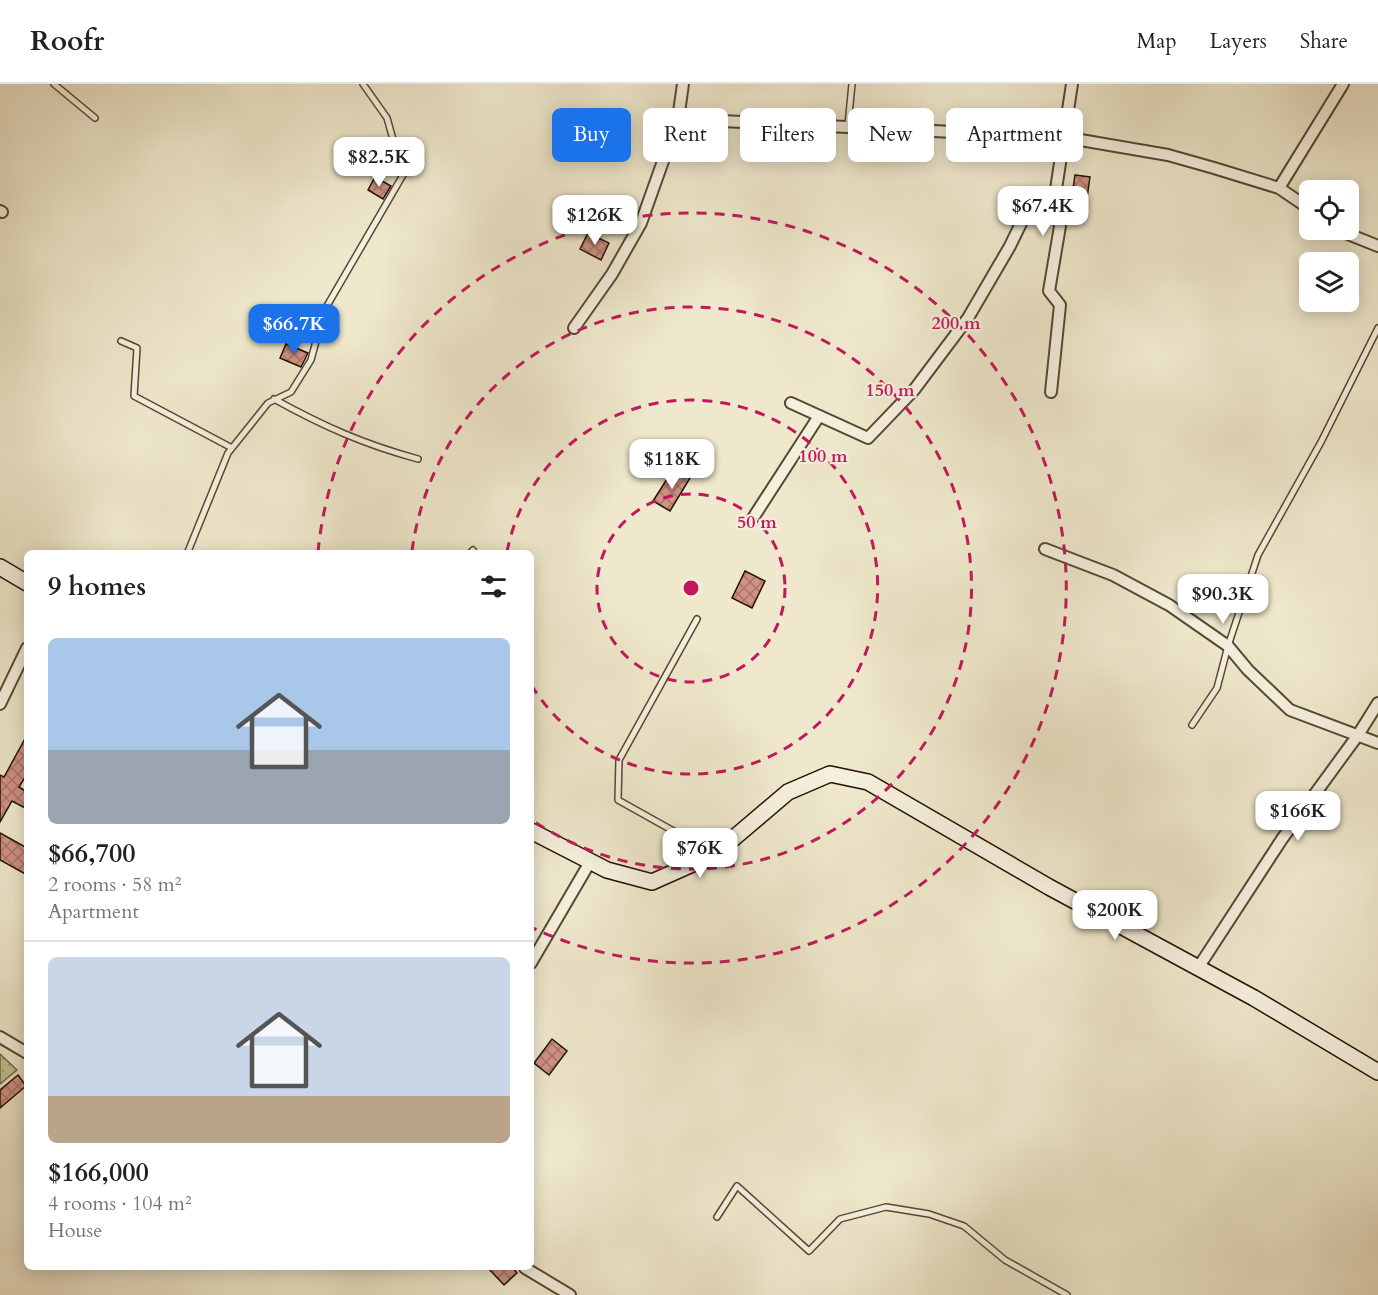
<!DOCTYPE html>
<meta charset="utf-8">
<style>
:root{--surface:#fff;--page:#f6f6f6;--text:#202124;--muted:#757577;--line:#e0e0e0;--accent:#1a73e8}
body{margin:0;font-family:Cardo,serif;background:var(--page);color:var(--text);height:100vh;display:flex;flex-direction:column;font-size:22px;white-space:nowrap}
*{box-sizing:border-box;margin:0}
p{font-size:20px;color:var(--muted)}
.icon{flex:none;width:33px;height:33px;fill:none;stroke:currentColor;stroke-width:2;stroke-linecap:round;stroke-linejoin:round}
.map{position:relative;flex:1;overflow:hidden}
.details{position:absolute;left:24px;top:466px;width:510px;height:720px;display:flex;flex-direction:column;background:var(--surface);border-radius:9px;box-shadow:0 3px 15px #0003}
.details>*{flex:none}
.guide{position:absolute;left:552px;top:24px;width:570px;height:54px;display:flex;gap:12px}
.buttons{position:absolute;left:1299px;top:96px;display:grid;gap:12px}
.buttons a{display:grid;place-items:center;width:60px;height:60px;border-radius:9px;background:var(--surface);box-shadow:0 3px 15px #0003;font-size:30px}
.price{position:absolute;translate:-50% -51px;padding:0 14px;border-radius:12px;background:#fff;color:#222;font-size:20px;line-height:39px;filter:drop-shadow(0 2px 3px #0008)}
.price::after{content:'';position:absolute;left:50%;top:36px;width:18px;height:14px;margin-left:-9px;background:inherit;clip-path:polygon(0 0,100% 0,50% 100%)}
.price.current{background:var(--accent);color:#fff}
ul{padding:0;list-style:none}
li{display:grid;align-content:center;gap:12px;height:318px;padding:0 24px}
li+li{border-top:2px solid var(--line)}
li span{display:grid;place-items:center;height:186px;border-radius:9px;color:#555}
li>.icon{margin-inline-start:auto}
span .icon{width:108px;height:108px;fill:#fffc;stroke-width:1}
li b{font-size:26px}
h2{display:flex;justify-content:space-between;align-items:center;height:72px;padding:0 24px;font-size:26px}
.tag{padding:0 21px;border-radius:9px;background:var(--surface);box-shadow:0 3px 15px #0003;font-size:21px;line-height:54px}
.tag.current{background:var(--accent);color:#fff}
header{display:flex;align-items:center;gap:36px;box-sizing:border-box;height:84px;padding:0 30px;background:var(--surface);border-bottom:2px solid var(--line)}
header strong{font-size:28px}
nav{display:flex;gap:33px;margin-inline-start:auto;font-size:21px}
.map>svg:first-child{display:block}
</style>
<header>
<strong>Roofr</strong>
<nav><a>Map</a><a>Layers</a><a>Share</a></nav>
</header>
<div class="map">
<svg width="1378" height="1211" viewBox="0 0 1378 1211">
<defs>
<pattern id="grass-dots" width="8" height="8" patternUnits="userSpaceOnUse" patternTransform="scale(1.5)"><rect width="8" height="8" fill="#c0c493"/><path d="M2 2h.1M6 6h.1" fill="none" stroke="#a5a77d" stroke-width="1.8" stroke-linecap="round"/></pattern>
<pattern id="building-cross-hatch" width="8" height="8" patternUnits="userSpaceOnUse" patternTransform="scale(1.5)"><rect width="8" height="8" fill="#d19285"/><path d="M0 0l8 8M0 8l8-8" fill="none" stroke="#a9766a"/></pattern>
</defs>
<rect width="100%" height="100%" fill="#efe8cc"/>
<filter id="stains"><feTurbulence type="fractalNoise" baseFrequency=".00333" numOctaves="4"/><feColorMatrix values="0 0 0 0 .2 0 0 0 0 .09 0 0 0 0 .02 0 0 0 .5 -.17"/></filter>
<radialGradient id="worn" r=".72"><stop offset=".6" stop-color="#630" stop-opacity="0"/><stop offset="1" stop-color="#630" stop-opacity=".3"/></radialGradient>
<!-- grass -->
<path fill="url(#grass-dots)" stroke="#726b4a" stroke-width="1.5" d="M0 970 17 986 0 1000Z"/>
<!-- building -->
<path fill="url(#building-cross-hatch)" stroke="#231200" stroke-width="1.5" d="M1075 91 1090 93 1086 121 1071 119Z
M375 93 391 102 383 115 368 106Z
M605 113 627 122 621 138 599 130Z
M588 149 609 159 601 176 580 165Z
M286 260 308 269 301 283 280 274Z
M674 384 690 394 670 427 653 417Z
M745 487 765 497 752 524 732 514Z
M27 651V690L19 703 27 708V725L12 717 0 738V691L4 693Z
M0 749 27 764V791L0 776Z
M552 955 567 967 549 991 534 979Z
M18 991 26 1002 0 1024V1006Z
M488 1184H513L517 1189 504 1201Z"/>
<g fill="none" stroke-linecap="round" stroke-linejoin="round">
<!-- lane casing -->
<g stroke="#564833" stroke-width="8">
<path id="lane" d="M54 0 95 34
M848 41 852 0
M121 257 137 264 134 312 232 364
M274 315C323 342 363 360 418 375
M187 470 228 369 268 319 291 308 311 276 324 227 403 91 387 34 363 0
M469 470 473 466
M697 535 619 676 618 716 711 768
M1192 641 1217 604 1228 562 1258 471 1321 358 1378 244
M717 1133 737 1102 809 1167 840 1135 886 1123 929 1130 964 1142 1005 1176 1067 1211"/>
</g>
<!-- street casing -->
<g stroke="#564833" stroke-width="14">
<path id="street" d="M678 35 1063 53 1168 71 1214 84 1279 104 1310 125
M1279 104 1343 0
M0 127 2 128
M1338 146 1378 162
M574 244 612 190 641 139 678 35 683 0
M1051 308 1060 221 1049 207 1060 142 1055 112 1072 0
M791 319 868 354 914 306 968 234 1010 162 1027 127 1055 112
M753 434 819 332
M1045 465 1113 491 1169 521 1228 562 1248 586 1290 626 1378 659
M0 620 27 564
M531 879 590 778
M1198 884 1282 755 1358 651 1378 619
M0 953 27 969
M525 1184 570 1211"/>
</g>
<!-- secondary casing -->
<g stroke="#231200" stroke-width="18">
<path id="secondary" d="M0 483 27 499
M531 747 607 786 652 798 715 770 788 708 830 690 868 698 1049 803 1254 914 1378 988"/>
</g>
<!-- lane -->
<use href="#lane" stroke="#f5f0de" stroke-width="5"/>
<!-- street -->
<use href="#street" stroke="#f5f0de" stroke-width="10"/>
<!-- secondary -->
<use href="#secondary" stroke="#f5f0de" stroke-width="15"/>
</g>
<!-- distance rings -->
<g fill="none" stroke="#c2185b" stroke-width="3" stroke-dasharray="10 8">
<circle cx="691" cy="504" r="94"/>
<path d="M507 468A187 187 0 1 1 532 602"/>
<path d="M412 467A281 281 0 1 1 532 736"/>
<path d="M318 468A375 375 0 1 1 533 844"/>
</g>
<circle cx="691" cy="504" r="9" fill="#c2185b" stroke="#f5f0de" stroke-width="3"/>
<g font-size="18" text-anchor="middle" font-weight="bold" fill="#c2185b" stroke="#f5f0de" stroke-width="4.5" stroke-linejoin="round" paint-order="stroke">
<text x="956" y="245">200 m</text>
<text x="890" y="312">150 m</text>
<text x="823" y="378">100 m</text>
<text x="757" y="444">50 m</text>
</g>
<rect width="100%" height="100%" filter="url(#stains)"/>
<rect width="100%" height="100%" fill="url(#worn)"/>
</svg>
<div class="buttons">
<a><svg class="icon" aria-label="locate" viewBox="0 0 24 24"><circle cx="12" cy="12" r="6"/><path d="M12 2v4M12 18v4M2 12h4M18 12h4"/></svg></a>
<a><svg class="icon" aria-label="layers" viewBox="0 0 24 24"><path d="M12 4l9 5-9 5-9-5zM3 14l9 5 9-5"/></svg></a>
</div>
<b class="price" style="left:379px;top:104px">$82.5K</b>
<b class="price" style="left:1043px;top:153px">$67.4K</b>
<b class="price" style="left:595px;top:162px">$126K</b>
<b class="price current" style="left:294px;top:271px">$66.7K</b>
<b class="price" style="left:672px;top:406px">$118K</b>
<b class="price" style="left:1223px;top:541px">$90.3K</b>
<b class="price" style="left:1298px;top:758px">$166K</b>
<b class="price" style="left:700px;top:795px">$76K</b>
<b class="price" style="left:1115px;top:857px">$200K</b>
<div class="guide">
<a class="tag current">Buy</a>
<a class="tag">Rent</a>
<a class="tag">Filters</a>
<a class="tag">New</a>
<a class="tag">Apartment</a>
</div>
<section class="details">
<h2>9 homes<svg class="icon" aria-label="filters" viewBox="0 0 24 24"><path d="M4 7h16M4 17h16"/><circle cx="9" cy="7" r="2"/><circle cx="15" cy="17" r="2"/></svg></h2>
<ul>
<li><span style="background:linear-gradient(#a9c7e8 60%,#9aa5b1 0)"><svg class="icon" aria-label="home" viewBox="0 0 24 24"><path d="M3 11l9-7 9 7M6 9v11h12V9"/></svg></span><div><b>$66,700</b><p>2 rooms · 58 m²</p><p>Apartment</p></div></li>
<li><span style="background:linear-gradient(#c9d6e8 75%,#b9a48a 0)"><svg class="icon" aria-label="home" viewBox="0 0 24 24"><path d="M3 11l9-7 9 7M6 9v11h12V9"/></svg></span><div><b>$166,000</b><p>4 rooms · 104 m²</p><p>House</p></div></li>
</ul>
</section>
</div>
